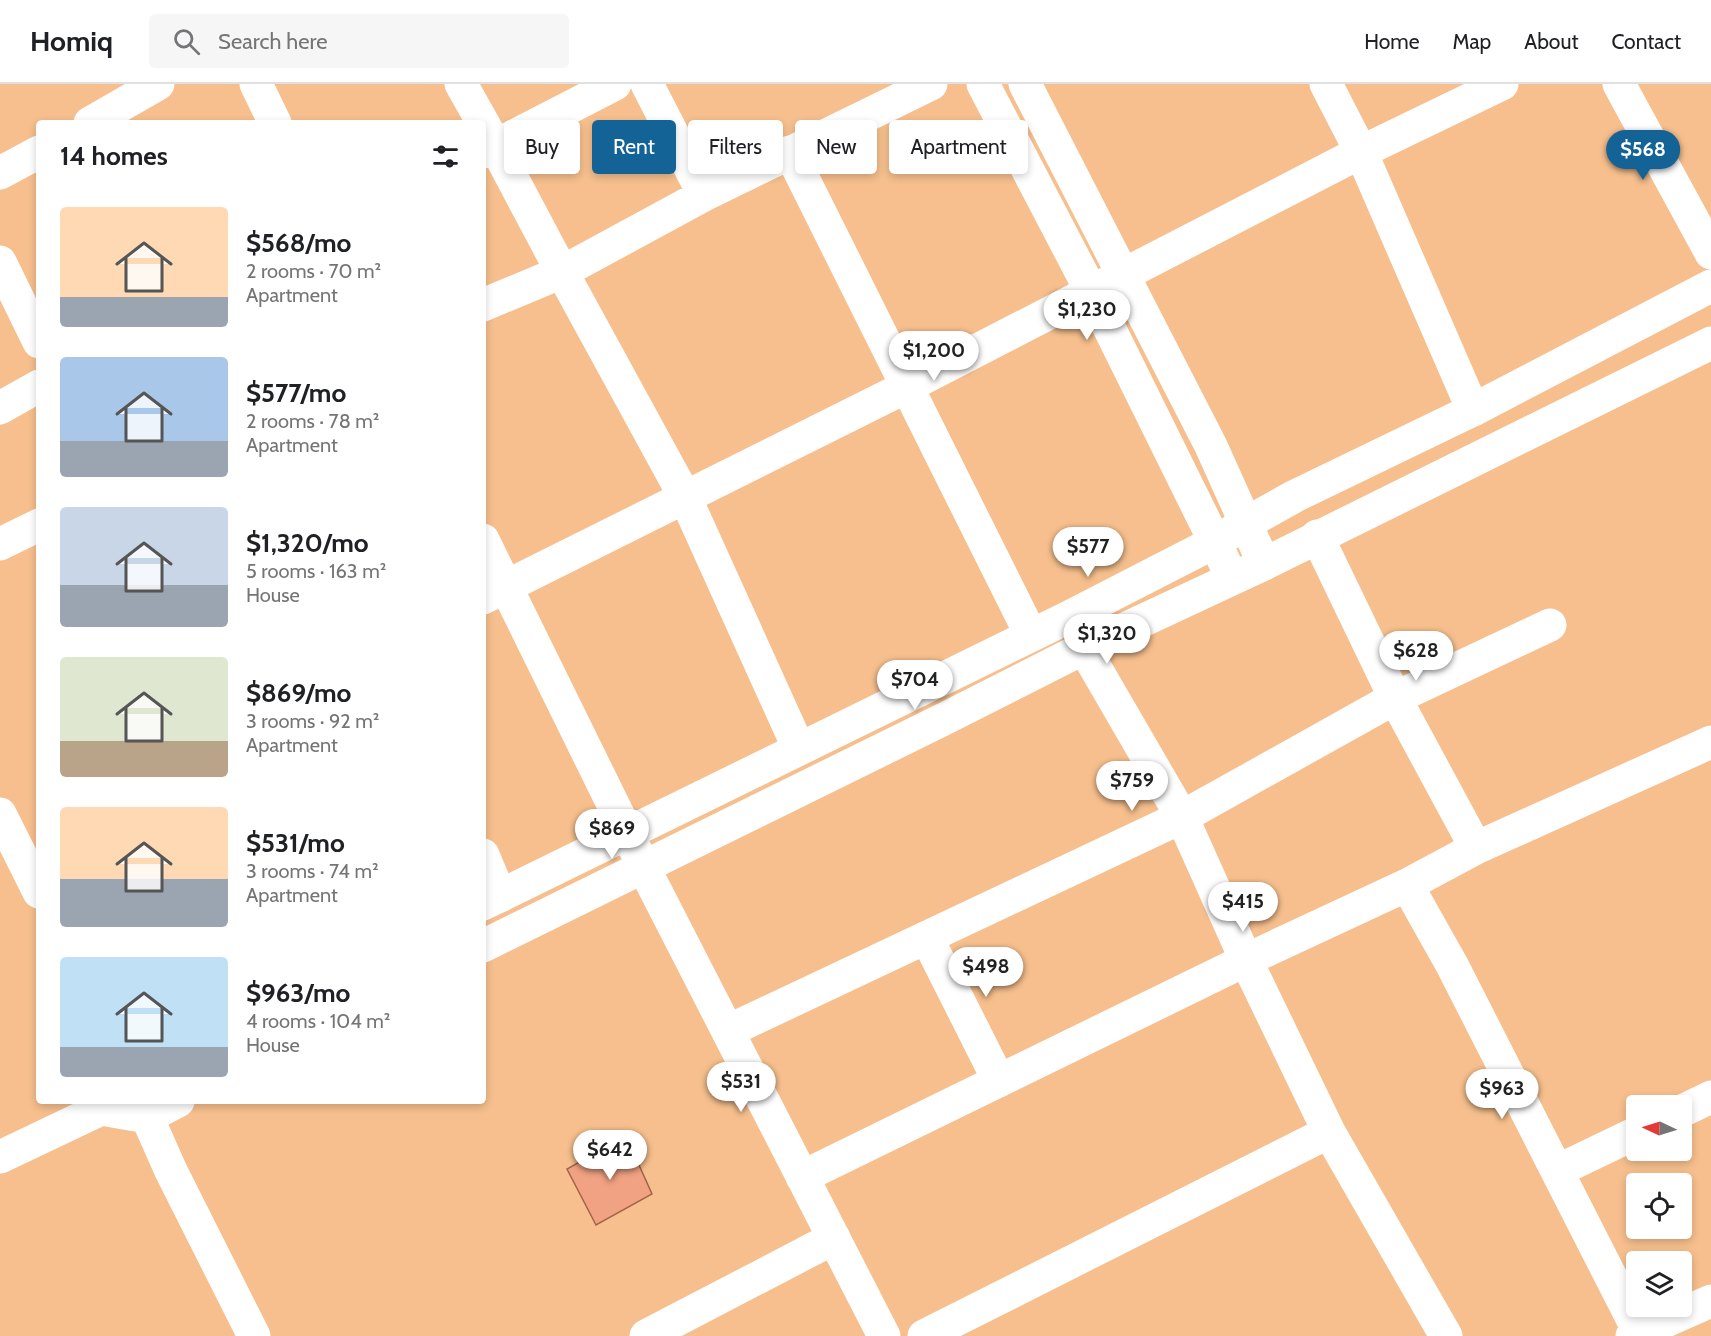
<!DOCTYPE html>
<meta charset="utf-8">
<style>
:root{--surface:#fff;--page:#f6f6f6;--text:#202124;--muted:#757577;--line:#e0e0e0;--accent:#146396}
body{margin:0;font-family:Cabin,sans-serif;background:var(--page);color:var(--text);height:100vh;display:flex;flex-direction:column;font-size:22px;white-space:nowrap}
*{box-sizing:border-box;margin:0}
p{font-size:20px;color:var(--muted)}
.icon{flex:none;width:33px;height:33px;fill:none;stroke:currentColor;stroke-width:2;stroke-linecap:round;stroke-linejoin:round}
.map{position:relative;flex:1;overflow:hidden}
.sheet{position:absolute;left:36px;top:36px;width:450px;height:984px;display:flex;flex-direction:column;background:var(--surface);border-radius:6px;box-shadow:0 3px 9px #0003}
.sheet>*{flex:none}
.guide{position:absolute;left:504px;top:36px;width:570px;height:54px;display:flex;gap:12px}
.needle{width:39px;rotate:274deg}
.fabs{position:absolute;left:1626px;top:1011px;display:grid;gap:12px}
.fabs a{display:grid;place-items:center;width:66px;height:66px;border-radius:6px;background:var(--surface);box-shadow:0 3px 9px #0003;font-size:30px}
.price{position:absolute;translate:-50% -51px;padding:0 14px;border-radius:21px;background:#fff;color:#222;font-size:20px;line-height:39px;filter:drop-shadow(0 2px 3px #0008)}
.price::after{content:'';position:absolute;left:50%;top:36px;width:18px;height:14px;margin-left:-9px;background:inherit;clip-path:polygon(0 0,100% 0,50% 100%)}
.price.current{background:var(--accent);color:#fff}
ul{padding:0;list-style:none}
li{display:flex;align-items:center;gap:18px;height:150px;padding:0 24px}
li span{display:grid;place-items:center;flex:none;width:168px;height:120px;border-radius:6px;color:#555}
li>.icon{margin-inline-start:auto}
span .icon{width:72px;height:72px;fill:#fffc;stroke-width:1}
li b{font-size:26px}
h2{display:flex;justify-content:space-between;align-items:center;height:72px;padding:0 24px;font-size:26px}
.pill{padding:0 21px;border-radius:6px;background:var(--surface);box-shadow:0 3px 9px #0003;font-size:21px;line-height:54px}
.pill.current{background:var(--accent);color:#fff}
header{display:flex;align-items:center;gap:36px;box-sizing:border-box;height:84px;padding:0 30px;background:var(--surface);border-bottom:2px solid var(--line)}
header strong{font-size:28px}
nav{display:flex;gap:33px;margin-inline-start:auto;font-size:21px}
.search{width:420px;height:54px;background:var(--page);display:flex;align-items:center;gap:15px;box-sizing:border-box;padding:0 21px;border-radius:6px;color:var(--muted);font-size:22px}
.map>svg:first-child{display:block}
</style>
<header>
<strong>Homiq</strong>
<div class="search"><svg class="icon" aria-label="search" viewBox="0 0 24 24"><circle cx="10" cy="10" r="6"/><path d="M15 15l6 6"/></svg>Search here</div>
<nav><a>Home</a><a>Map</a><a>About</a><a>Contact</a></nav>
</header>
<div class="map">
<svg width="1711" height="1252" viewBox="0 0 1711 1252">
<rect width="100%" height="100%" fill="#f6bf8d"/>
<!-- building -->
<path fill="#f0a282" stroke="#a4644a" stroke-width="1.5" d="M626 1052 652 1110 596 1141 567 1085Z"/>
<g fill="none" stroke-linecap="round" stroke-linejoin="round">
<!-- minor -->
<path stroke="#fff" stroke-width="33" d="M461 0 483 39
M647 0 704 111
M983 0 1091 207 1215 458 1232 494
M1025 0 1211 362 1264 480
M1326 0 1361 68 1473 326
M1619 0 1711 169
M90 39 158 0
M483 39 562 188 685 413 799 665
M483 68 615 0
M790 68 1031 551
M0 89 39 68
M0 178 39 258
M483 221 562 188 704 111 931 0
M0 324 39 302
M1317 452 1395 614 1476 764
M0 460 39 441
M483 514 908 302 1361 68 1502 0
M1084 564 1182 733 1246 876 1329 1048 1446 1252
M0 730 39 808
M483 771 500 812
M643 782 884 1252
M1407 801 1452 881 1639 1248
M927 854 999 997
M728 947 1182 733 1395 614 1550 541
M1682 1027 1711 1013
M0 1073 101 1025
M1557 1087 1636 1049
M802 1093 1246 876 1407 801 1476 764 1711 658
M646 1252 834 1154
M924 1252 1329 1048
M1632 1252 1711 1217"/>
<!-- tertiary -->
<path stroke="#fff" stroke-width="33" d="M256 0 275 39
M483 456 637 769
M483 820 1067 534 1215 458 1245 440 1295 412 1473 326 1711 202
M483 862 946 634 1084 564 1264 480 1711 259
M106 1017 101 1025 147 1033 178 1017
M140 1017 171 1087 254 1252"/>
</g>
</svg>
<div class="fabs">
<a><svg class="needle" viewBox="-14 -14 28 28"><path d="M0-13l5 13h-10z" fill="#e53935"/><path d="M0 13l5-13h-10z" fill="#757577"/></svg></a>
<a><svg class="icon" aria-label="locate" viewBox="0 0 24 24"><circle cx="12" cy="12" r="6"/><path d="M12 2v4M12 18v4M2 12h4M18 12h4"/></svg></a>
<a><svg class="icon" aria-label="layers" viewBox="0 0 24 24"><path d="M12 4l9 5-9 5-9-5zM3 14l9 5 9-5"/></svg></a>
</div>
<b class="price current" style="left:1643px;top:97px">$568</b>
<b class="price" style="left:1087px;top:257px">$1,230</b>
<b class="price" style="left:934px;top:298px">$1,200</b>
<b class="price" style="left:1088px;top:494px">$577</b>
<b class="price" style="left:1107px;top:581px">$1,320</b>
<b class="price" style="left:1416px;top:598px">$628</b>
<b class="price" style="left:915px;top:627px">$704</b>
<b class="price" style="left:1132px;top:728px">$759</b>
<b class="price" style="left:612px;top:776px">$869</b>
<b class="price" style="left:1243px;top:849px">$415</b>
<b class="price" style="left:986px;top:914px">$498</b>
<b class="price" style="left:741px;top:1029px">$531</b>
<b class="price" style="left:1502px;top:1036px">$963</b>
<b class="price" style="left:610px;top:1097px">$642</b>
<div class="guide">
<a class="pill">Buy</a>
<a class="pill current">Rent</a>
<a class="pill">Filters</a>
<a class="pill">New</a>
<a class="pill">Apartment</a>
</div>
<section class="sheet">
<h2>14 homes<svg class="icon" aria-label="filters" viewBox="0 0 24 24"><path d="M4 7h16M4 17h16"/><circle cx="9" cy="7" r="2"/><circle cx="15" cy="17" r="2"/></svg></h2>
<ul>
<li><span style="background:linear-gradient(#ffd9b3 75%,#9aa5b1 0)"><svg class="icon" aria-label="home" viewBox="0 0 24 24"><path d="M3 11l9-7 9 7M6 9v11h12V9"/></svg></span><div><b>$568/mo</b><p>2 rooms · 70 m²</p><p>Apartment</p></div></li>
<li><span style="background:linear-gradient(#a9c7e8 70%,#9aa5b1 0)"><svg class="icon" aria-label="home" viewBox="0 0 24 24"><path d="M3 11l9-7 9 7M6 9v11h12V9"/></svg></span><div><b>$577/mo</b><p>2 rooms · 78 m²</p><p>Apartment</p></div></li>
<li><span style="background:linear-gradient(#c9d6e8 65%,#9aa5b1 0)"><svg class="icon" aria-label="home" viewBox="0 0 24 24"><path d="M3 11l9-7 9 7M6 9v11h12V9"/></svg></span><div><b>$1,320/mo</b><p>5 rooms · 163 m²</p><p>House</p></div></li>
<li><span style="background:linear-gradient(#dfe7d0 70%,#b9a48a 0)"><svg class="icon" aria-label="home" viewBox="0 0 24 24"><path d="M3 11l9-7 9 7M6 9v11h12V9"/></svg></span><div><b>$869/mo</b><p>3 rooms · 92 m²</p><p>Apartment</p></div></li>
<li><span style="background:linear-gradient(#ffd9b3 60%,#9aa5b1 0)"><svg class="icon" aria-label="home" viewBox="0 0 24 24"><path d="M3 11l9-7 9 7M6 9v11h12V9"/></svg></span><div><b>$531/mo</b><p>3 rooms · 74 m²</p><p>Apartment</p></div></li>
<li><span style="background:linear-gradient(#bfe0f5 75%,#9aa5b1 0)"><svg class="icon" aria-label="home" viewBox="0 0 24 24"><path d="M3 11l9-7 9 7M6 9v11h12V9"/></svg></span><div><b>$963/mo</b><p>4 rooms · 104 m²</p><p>House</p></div></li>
</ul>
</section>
</div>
